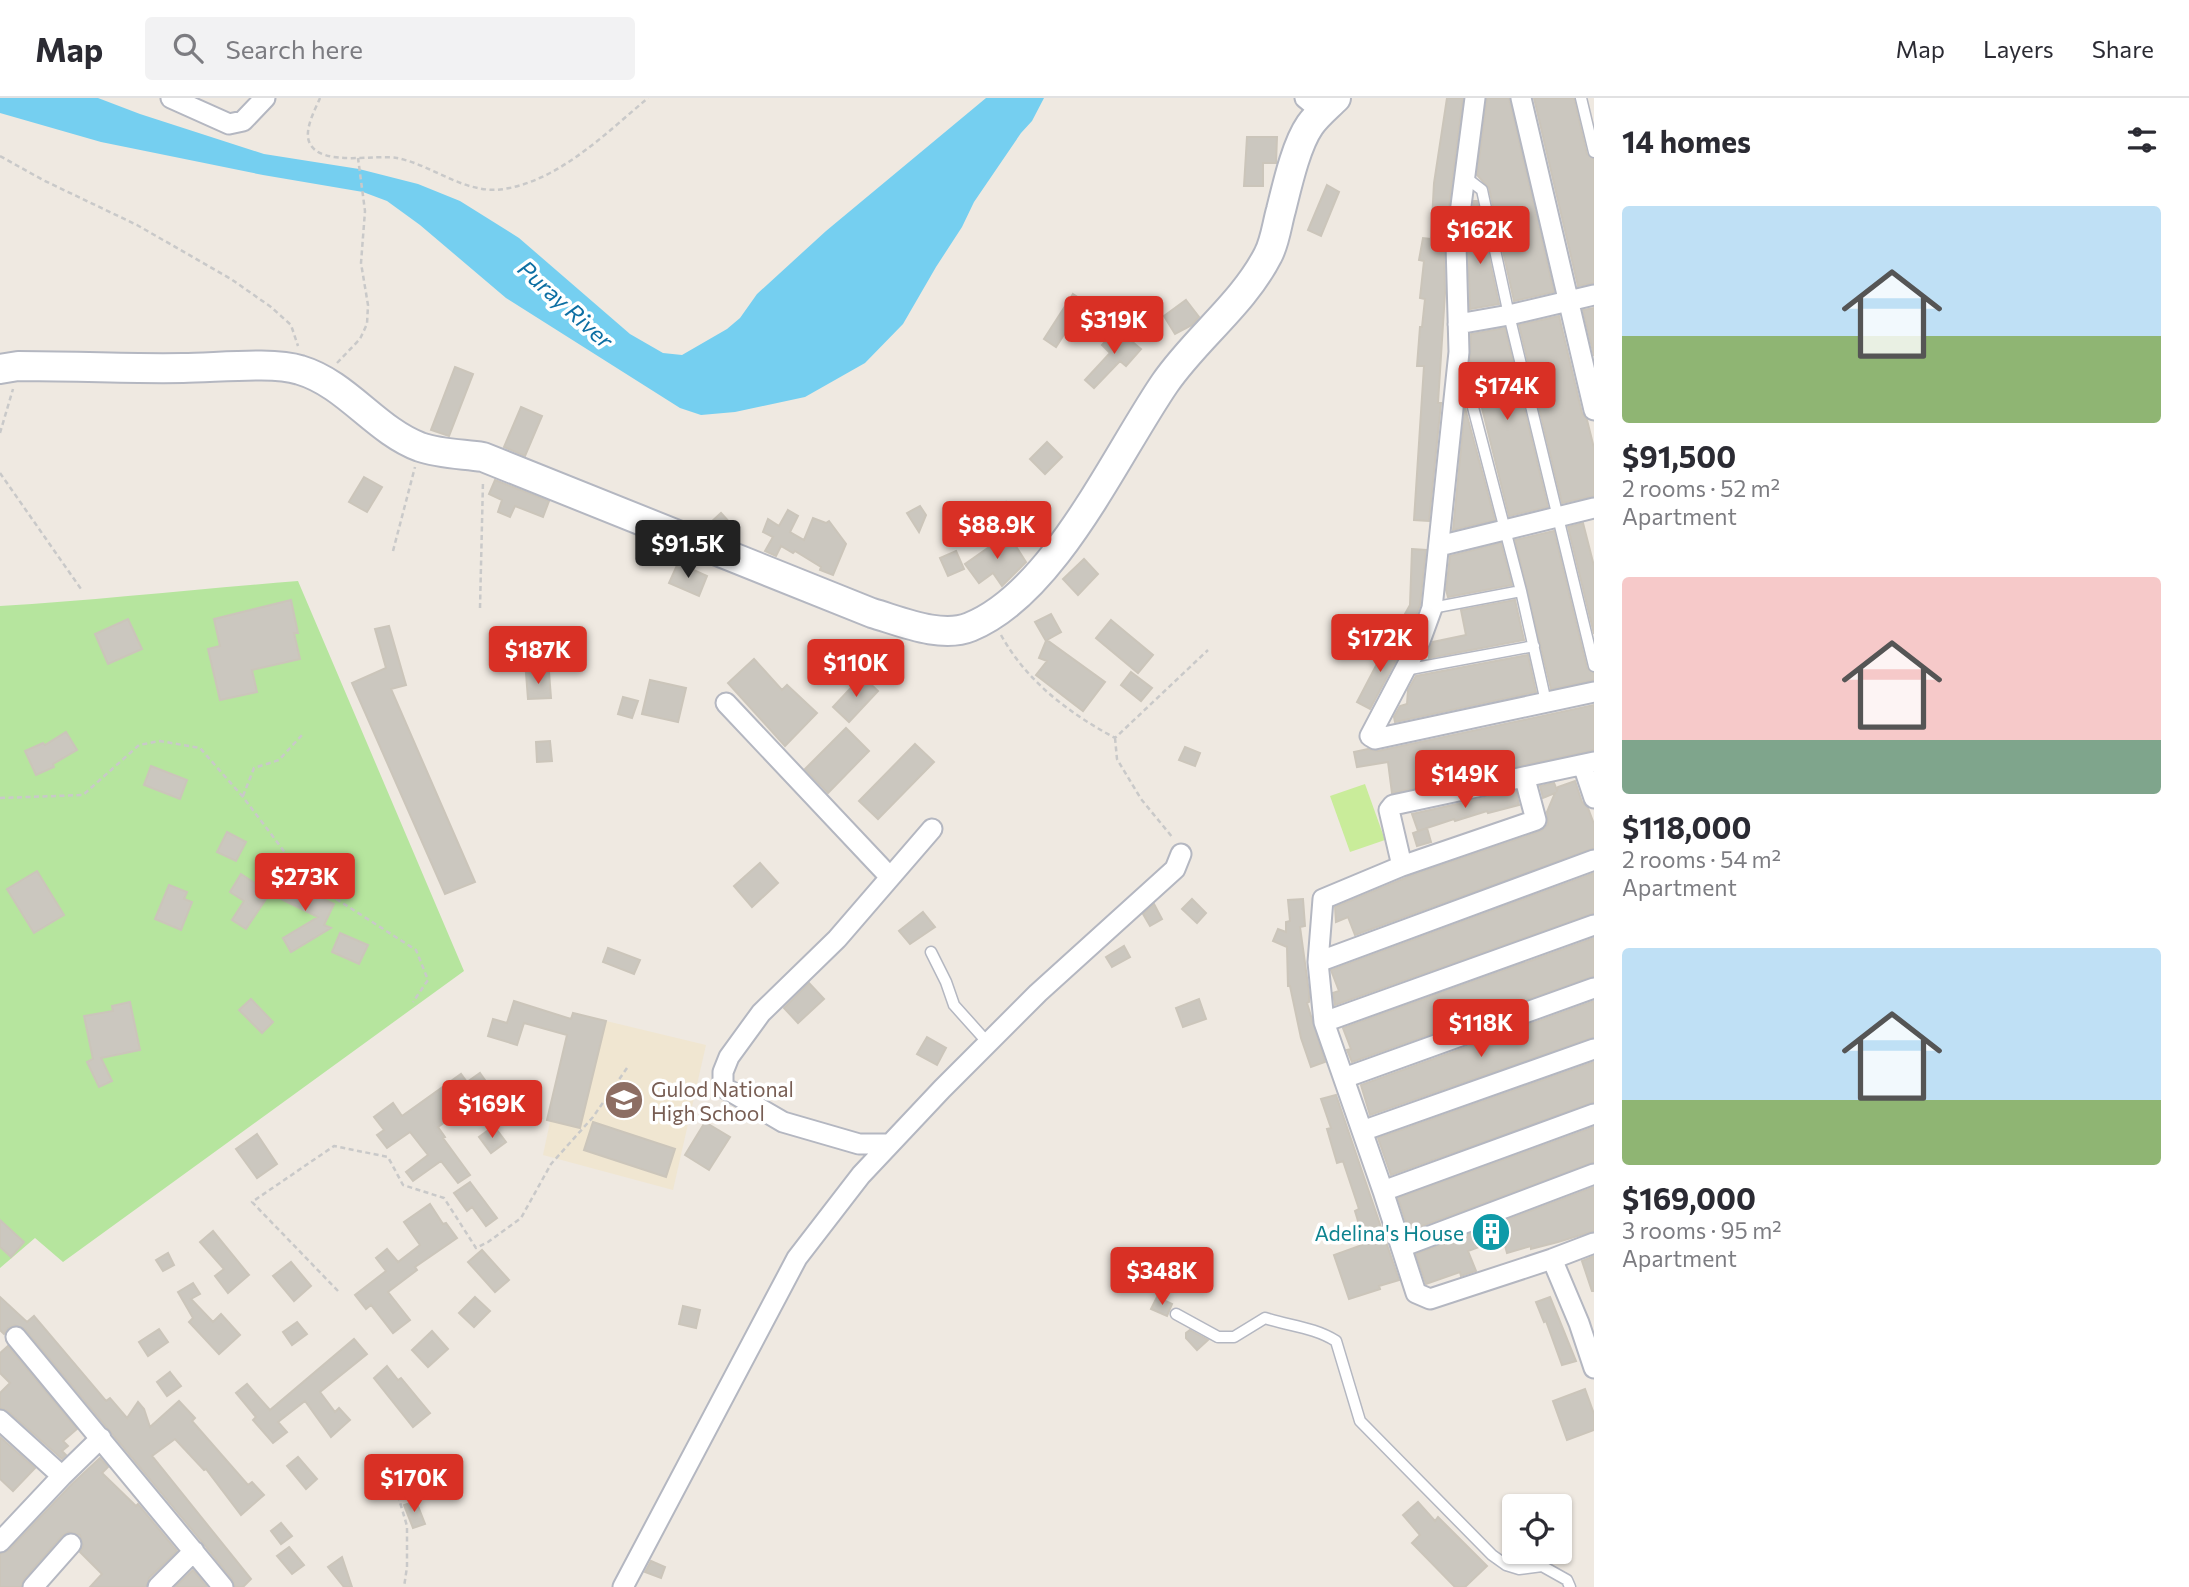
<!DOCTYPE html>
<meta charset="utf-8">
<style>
:root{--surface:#fff;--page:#f2f2f3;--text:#2b2b33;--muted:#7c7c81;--line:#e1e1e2;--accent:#d93025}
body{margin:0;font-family:Commissioner,sans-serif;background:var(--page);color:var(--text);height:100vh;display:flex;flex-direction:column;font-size:26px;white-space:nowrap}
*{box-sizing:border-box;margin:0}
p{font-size:23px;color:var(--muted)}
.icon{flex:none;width:38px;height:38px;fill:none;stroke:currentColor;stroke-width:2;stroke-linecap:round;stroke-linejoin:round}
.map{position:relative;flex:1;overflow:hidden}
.side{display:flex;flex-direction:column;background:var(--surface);width:595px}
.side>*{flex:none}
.tools{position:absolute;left:1502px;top:1396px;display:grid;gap:14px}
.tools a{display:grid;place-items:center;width:70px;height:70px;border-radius:7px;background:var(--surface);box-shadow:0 2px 5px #0004;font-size:35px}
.price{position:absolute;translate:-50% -60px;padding:0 16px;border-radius:7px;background:var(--accent);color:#fff;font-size:23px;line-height:46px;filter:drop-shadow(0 2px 4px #0008)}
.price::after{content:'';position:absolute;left:50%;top:42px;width:21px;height:16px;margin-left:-10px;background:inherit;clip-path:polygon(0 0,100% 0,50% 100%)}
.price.selected{background:#222;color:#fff}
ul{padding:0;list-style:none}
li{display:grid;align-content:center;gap:14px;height:371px;padding:0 28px}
li span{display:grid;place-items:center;height:217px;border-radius:7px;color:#555}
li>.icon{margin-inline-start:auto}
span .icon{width:126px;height:126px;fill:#fffc;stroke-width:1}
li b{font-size:30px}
h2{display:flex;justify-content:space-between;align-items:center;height:84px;padding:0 28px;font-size:30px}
header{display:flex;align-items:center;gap:42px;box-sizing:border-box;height:98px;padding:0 35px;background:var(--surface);border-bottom:2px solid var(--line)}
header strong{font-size:33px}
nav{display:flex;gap:38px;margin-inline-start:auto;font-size:24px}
.search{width:490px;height:63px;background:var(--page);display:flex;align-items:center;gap:18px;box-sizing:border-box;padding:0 24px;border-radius:7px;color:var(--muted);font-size:26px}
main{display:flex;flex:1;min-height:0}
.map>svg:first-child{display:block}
</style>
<header>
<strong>Map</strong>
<div class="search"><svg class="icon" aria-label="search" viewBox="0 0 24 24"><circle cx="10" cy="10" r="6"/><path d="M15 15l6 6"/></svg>Search here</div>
<nav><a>Map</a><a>Layers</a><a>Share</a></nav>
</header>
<main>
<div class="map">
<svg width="1594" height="1489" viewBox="0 0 1594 1489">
<rect width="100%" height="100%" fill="#efe9e1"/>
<!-- education -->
<path fill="#f0e6d1" d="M573 915 706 947 673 1092 543 1057Z"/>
<!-- green -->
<path fill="#b6e59e" d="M298 483 464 873 63 1164 35 1140 0 1170V508C99 502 198 491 298 483Z"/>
<!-- pitch -->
<path fill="#c9ec9a" d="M1365 686 1385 742 1350 754 1330 698Z"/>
<!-- water -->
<path fill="#75cff0" d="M0 0H98L140 16 264 56 359 71 418 86 460 103 519 140 630 236 663 255 682 257 727 231 740 220 757 196 826 133 986 0H1044L1032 23 1021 35 974 104 962 129 936 169 903 226 865 265 805 299 735 314 701 317 680 310 506 200 420 127 387 103 363 94 263 77 101 44 0 15Z"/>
<!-- building -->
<path fill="#cbc7bf" stroke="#cbc5ba" stroke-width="2" d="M1447 0H1463L1444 145 1445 195 1438 305H1441L1429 423 1414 422 1424 268H1417L1420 229H1422L1425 201 1420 200 1424 163 1419 162 1423 140 1431 141 1434 85Z
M1487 0H1509L1554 194 1514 203 1489 90 1477 77Z
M1534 0H1574L1587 56 1594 61V185L1578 188Z
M1247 39H1277L1276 65H1263V88H1244Z
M1327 87 1339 94 1321 138 1308 132Z
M1474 103H1477L1499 206 1470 211 1468 147Z
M1073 196 1085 204 1056 249 1044 241Z
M1186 202 1199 219 1192 227 1175 236 1164 218Z
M1594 210V258L1583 212Z
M1559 218 1582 315 1587 322 1594 350V398L1562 405 1519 227Z
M1505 230 1548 409 1509 418 1470 262 1471 236Z
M1117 231 1141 251 1126 268 1120 263 1094 290 1085 282 1110 255 1102 247Z
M455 269 473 276 449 338 431 332Z
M521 309 542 318 525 358 504 349Z
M1465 310 1495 422 1453 432Z
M1047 344 1062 359 1045 376 1030 361Z
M364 379 382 389 367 414 349 404Z
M495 382 549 403 543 419 515 408 510 419 498 414 502 402 489 396Z
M1006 404 1022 426 1004 438 989 416Z
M920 408 926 417 919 434 907 415Z
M788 412 798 418 790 434 804 442 813 420 826 425 829 423 846 446 833 477 820 472 821 469 795 453 793 455 781 448 776 458 765 453 773 439 763 434 768 421 779 428Z
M721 415 731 426 720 436 708 427Z
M1583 425 1594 468V536L1568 429Z
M1554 433 1587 570 1594 575V582L1551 591 1515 442Z
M1008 436 1026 464 1002 488 993 475 979 485 965 466Z
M1501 445 1512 487 1448 499 1446 492 1450 458Z
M1412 451 1426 452 1420 507 1412 529 1401 523 1410 507Z
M956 453 964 471 948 478 940 460Z
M1084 461 1098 476 1078 497 1063 481Z
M678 465 707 478 699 498 669 485Z
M291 502 298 535H294L300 561 252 572 257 594 220 602 208 551 220 548 214 521Z
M1515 502 1524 542 1429 560 1428 554 1433 544 1466 537 1461 512Z
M1051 516 1061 534 1047 542 1105 584 1083 613 1036 577 1047 563 1039 560 1046 543 1035 524Z
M128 521 142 551 108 566 95 536Z
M1111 522 1153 557 1138 575 1096 540Z
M389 528 406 587 391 591 475 784 445 796 352 585 386 570 375 531Z
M1384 543 1402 551 1370 611 1357 604 1379 562 1376 560Z
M1528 557 1536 594 1395 624 1394 619 1400 608 1407 606 1408 592 1416 578Z
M754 561 782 592 787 587 817 615 785 648 728 585Z
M549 574 551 600 528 601 526 575Z
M1131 574 1152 590 1141 603 1121 587Z
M862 578 878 593 849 624 833 609Z
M650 582 686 590 678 624 642 616Z
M623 599 638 603 632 620 618 616Z
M1594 607V652L1392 695 1388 664 1357 669 1354 654 1368 651 1378 653Z
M846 630 869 653 828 695 805 671Z
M66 634 77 652 53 666 54 669 36 677 25 653 43 645 45 647Z
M550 643 552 663 537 664 536 644Z
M915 646 934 664 878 721 859 703Z
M1185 649 1200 655 1195 668 1179 662Z
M151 668 187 682 180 701 144 687Z
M1575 683 1582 704 1588 710 1594 726V750L1355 837 1348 819 1336 824 1335 809 1410 778 1541 733 1548 726 1547 714 1555 695 1543 700 1540 688 1554 685 1557 692 1558 689Z
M1516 693 1519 707 1488 715 1487 713 1455 723 1454 721 1418 733 1412 716Z
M1427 730 1431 744 1417 748 1413 735Z
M227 734 246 744 236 763 217 754Z
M760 765 778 785 752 809 734 788Z
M37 773 64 817 34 835 7 791Z
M1594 775V815L1335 907 1333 895 1339 893 1331 872Z
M241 776 270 795 246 831 232 822 244 803 230 794Z
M281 781 334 806 324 827 331 830 291 854 283 840 318 819 273 797Z
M169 787 187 794 184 801 192 804 181 832 155 821Z
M1192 801 1206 815 1197 825 1182 811Z
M1303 801 1305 828 1300 829 1309 894V904L1307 905 1325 964 1311 969 1301 940 1290 888H1288L1287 849 1273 843 1278 831 1286 834V824L1290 823 1288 802Z
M1154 806 1162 821 1150 828 1143 816Z
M923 814 935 829 910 846 899 833Z
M340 835 368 847 359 866 332 854Z
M1594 840V878L1352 964 1347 952 1351 951 1343 930Z
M1124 848 1130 859 1112 869 1106 859Z
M608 850 640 862 634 876 603 864Z
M809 885 824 901 798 925 784 910Z
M251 901 273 924 262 935 239 912Z
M1199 901 1206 921 1183 929 1176 910Z
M514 903 571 921 573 915 606 923 580 1030 547 1022 567 937 524 925 517 947 488 938 493 921 507 925Z
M1594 903V939L1370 1017 1361 987Z
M130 904 140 952 101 960 112 983 99 989 87 964 93 961 84 918 113 913 112 908Z
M927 939 946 950 937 967 917 956Z
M1594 964V1004L1391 1077 1378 1040Z
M480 975 492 992 481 999 478 995 459 1009 461 1013 438 1029 445 1039 443 1040 470 1077 458 1085 441 1063 413 1083 406 1074 428 1057 410 1034 387 1050 377 1037 384 1032 374 1019 393 1005 402 1018 461 976 467 984Z
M1336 997 1399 1182 1379 1188 1380 1191 1349 1201 1334 1157 1365 1146 1355 1113 1359 1111 1343 1063 1337 1065 1327 1031 1331 1030 1321 1001Z
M593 1024 675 1051 666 1079 584 1052Z
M705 1024 730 1039 709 1072 685 1057Z
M494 1028 506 1044 491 1055 479 1039Z
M1594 1029V1064L1409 1133 1398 1100Z
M257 1036 277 1066 257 1080 236 1051Z
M470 1084 497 1120 486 1128 472 1109 467 1113 454 1095Z
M1594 1089V1133L1558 1144 1531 1151V1148L1507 1155 1503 1140 1468 1153 1476 1173 1461 1178 1460 1174 1426 1186 1416 1156Z
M430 1106 443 1126 446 1125 457 1140 415 1169 417 1172 388 1194 410 1222 393 1235 371 1207 366 1211 355 1197 386 1173 376 1160 387 1151 398 1164 420 1147 404 1124Z
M0 1122 24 1144 11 1159 0 1149Z
M213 1133 249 1177 228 1195 215 1178 224 1171 200 1144Z
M482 1152 509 1182 495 1194 468 1164Z
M168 1155 174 1167 163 1173 156 1162Z
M1594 1158V1193H1592L1582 1163Z
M291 1164 311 1188 294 1203 273 1178Z
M193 1185 200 1196 191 1201 213 1224 221 1216 240 1237 219 1256 189 1224 193 1220 178 1194Z
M0 1199 27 1224 34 1218 106 1303 110 1300 127 1320 138 1304 144 1311 150 1329 179 1303 195 1320 192 1323 248 1387 252 1384 264 1397 241 1417 206 1371 204 1372 175 1341 152 1358 251 1481 243 1489H235L232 1481 203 1445 25 1231 15 1227 8 1230 4 1236 0 1232Z
M475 1199 490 1213 474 1229 459 1215Z
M1157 1199 1172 1206 1167 1218 1151 1211Z
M1550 1199 1576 1263 1562 1267 1546 1223 1544 1224 1536 1204Z
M683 1208 700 1212 696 1230 679 1226Z
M297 1224 307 1236 292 1247 283 1234Z
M159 1231 168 1244 148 1258 139 1244Z
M1190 1232 1208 1242 1197 1252 1186 1240V1235Z
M432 1233 448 1251 428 1269 412 1252Z
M354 1241 367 1256 320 1294 335 1314 339 1310 350 1322 331 1339 305 1303 278 1324 287 1334 273 1345 253 1322 256 1319 236 1295 247 1286 270 1312Z
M8 1248 77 1331 63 1343 68 1348 62 1353 66 1357 62 1361 8 1313 0 1310V1295L10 1285 0 1275V1255Z
M387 1268 398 1282 401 1280 430 1315 413 1329 374 1280Z
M170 1274 181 1288 167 1298 157 1284Z
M1585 1291 1594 1316V1332L1567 1342 1553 1303Z
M0 1339 35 1370 13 1393 0 1381Z
M298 1359 317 1381 306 1391 287 1368Z
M100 1360 108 1369 102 1375 136 1408 138 1406 177 1453 149 1480 146 1489H90L102 1476 80 1454 83 1448 80 1437 68 1434 62 1438 24 1481 21 1489H0V1456L9 1452 71 1387Z
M416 1403 425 1426 413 1430 404 1407Z
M1418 1404 1435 1423 1438 1419 1487 1468 1465 1489H1455L1412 1445 1420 1437 1403 1417Z
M281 1425 292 1438 281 1446 271 1433Z
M289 1449 304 1467 292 1476 277 1458Z
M342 1459 352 1489H344L328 1469Z
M651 1463 665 1469 661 1480 645 1474Z
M193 1472 207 1489H175Z"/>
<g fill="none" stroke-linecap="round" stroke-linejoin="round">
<!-- lane casing -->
<g stroke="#b4b7c1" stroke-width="13">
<path id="lane" d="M1581 0 1594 54
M1465 79 1482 92 1509 217 1594 568
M1463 271 1521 493 1546 604
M1432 510 1521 493
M1405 572 1534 548
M931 854 946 884 954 907 988 945
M1176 1216 1218 1239H1234L1265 1220C1289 1228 1314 1229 1336 1243L1360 1323 1492 1457 1506 1467 1519 1471 1542 1468 1567 1482 1570 1489"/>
</g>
<!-- street casing -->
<g stroke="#b4b7c1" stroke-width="23">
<path id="street" d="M171 0 229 26 243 23 265 0
M1305 0 1322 14
M1475 0 1456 146 1459 254 1432 510 1420 543 1370 638 1375 641 1594 594
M1521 0 1594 312
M1458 226 1509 217 1594 197
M1439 448 1594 410
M726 605 890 779
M1583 667 1594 700
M1525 681 1536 722 1402 768 1323 801 1318 864 1324 924 1383 1093 1416 1195 1430 1201 1552 1161 1594 1145
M1402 768 1389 712 1393 707 1594 664
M1318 864 1594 762
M1324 924 1594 827
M1344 980 1594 890
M1362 1033 1594 951
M890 1046H859L783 1024 723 989V974L729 959 761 915 837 841 932 731
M1383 1093 1594 1016
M1401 1149 1594 1076
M1552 1161 1579 1225 1594 1270
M16 1239 223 1489
M0 1322 62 1378
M0 1444 62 1378 101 1340
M33 1489 71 1446
M158 1489 194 1453
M623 1489 797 1160 861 1077 942 991 1038 895 1175 771 1181 756"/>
</g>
<!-- secondary casing -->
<g stroke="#b4b7c1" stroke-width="32">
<path id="secondary" d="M0 271 18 268C73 268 128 271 183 270 214 270 273 263 300 272 347 286 375 332 420 349 440 356 463 356 483 359L872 515C900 523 941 541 970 529 1054 495 1115 358 1165 285 1196 240 1243 206 1268 157 1275 144 1277 126 1281 112 1287 88 1296 47 1310 27 1317 17 1327 9 1336 0"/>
</g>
<!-- path -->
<path stroke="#c9c9c9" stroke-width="2.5" stroke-dasharray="5 3.5" stroke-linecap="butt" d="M320 0C315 12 303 33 310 46 323 69 376 56 397 60 433 67 465 97 504 91 560 82 606 35 648 0
M0 58 43 82 137 127 231 181 271 209 291 227 298 248
M337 265 360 241 367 226 368 207 361 165 365 113 358 60
M0 335 13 291
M0 375 81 491
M393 453 415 369
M480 510 483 383
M1001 537C1027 584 1069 615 1115 640L1208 552
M1115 640 1117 661 1141 701 1173 740
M243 698 254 670 279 662 303 636
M0 700 83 697 139 647 160 643 200 650 243 699 305 781 416 852 428 882 413 904
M338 1193 252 1104 334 1048 388 1059 403 1087 444 1100 476 1150 488 1144 521 1120 551 1066 593 1019 627 970
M393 1381 407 1428V1469L404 1489"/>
<!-- lane -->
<use href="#lane" stroke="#fff" stroke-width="10"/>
<!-- street -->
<use href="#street" stroke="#fff" stroke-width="19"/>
<!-- secondary -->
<use href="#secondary" stroke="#fff" stroke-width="28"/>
</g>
<!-- icons -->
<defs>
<g id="school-disc" transform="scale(2.0125)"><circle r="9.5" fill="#8d6e63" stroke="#fff"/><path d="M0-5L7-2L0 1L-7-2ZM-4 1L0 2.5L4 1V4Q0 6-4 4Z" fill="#fff"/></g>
<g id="building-disc" transform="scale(2.0125)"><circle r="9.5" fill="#0f9aa8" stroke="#fff"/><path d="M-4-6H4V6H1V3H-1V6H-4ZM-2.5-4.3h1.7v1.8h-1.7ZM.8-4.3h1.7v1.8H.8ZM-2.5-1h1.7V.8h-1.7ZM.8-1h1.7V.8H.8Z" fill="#fff"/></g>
</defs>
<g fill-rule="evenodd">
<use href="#school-disc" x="624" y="1002"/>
<use href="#building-disc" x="1491" y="1134"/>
</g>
<g text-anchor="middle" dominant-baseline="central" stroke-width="7" stroke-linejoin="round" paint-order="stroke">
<!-- education labels -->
<g font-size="21" fill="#785e54" stroke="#fff" text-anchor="start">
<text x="651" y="990">Gulod National<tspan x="651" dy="24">High School</tspan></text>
</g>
<!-- culture labels -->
<g font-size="21" fill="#0d838f" stroke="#fff" text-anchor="end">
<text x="1464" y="1134">Adelina's House</text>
</g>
<!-- water labels -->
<g font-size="23" font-style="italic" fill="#0d6fa3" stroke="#fff">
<text transform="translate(566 206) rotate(42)">Puray River</text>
</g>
</g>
</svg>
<div class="tools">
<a><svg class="icon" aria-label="locate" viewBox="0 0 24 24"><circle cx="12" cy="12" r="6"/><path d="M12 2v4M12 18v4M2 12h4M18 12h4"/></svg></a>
</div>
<b class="price" style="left:1480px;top:168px">$162K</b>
<b class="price" style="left:1114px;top:258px">$319K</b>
<b class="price" style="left:1507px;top:324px">$174K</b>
<b class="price" style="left:997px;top:463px">$88.9K</b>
<b class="price selected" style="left:688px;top:482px">$91.5K</b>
<b class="price" style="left:1380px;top:576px">$172K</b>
<b class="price" style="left:538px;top:588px">$187K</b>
<b class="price" style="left:856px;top:601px">$110K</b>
<b class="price" style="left:1465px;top:712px">$149K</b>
<b class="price" style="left:305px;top:815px">$273K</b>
<b class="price" style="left:1481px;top:961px">$118K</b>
<b class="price" style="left:492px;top:1042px">$169K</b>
<b class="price" style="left:1162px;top:1209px">$348K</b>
<b class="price" style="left:414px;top:1416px">$170K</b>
</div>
<section class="side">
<h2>14 homes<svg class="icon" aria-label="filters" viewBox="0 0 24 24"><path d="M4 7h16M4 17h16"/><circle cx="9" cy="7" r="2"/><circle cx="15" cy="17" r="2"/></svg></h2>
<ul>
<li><span style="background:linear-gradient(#bfe0f5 60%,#8fb573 0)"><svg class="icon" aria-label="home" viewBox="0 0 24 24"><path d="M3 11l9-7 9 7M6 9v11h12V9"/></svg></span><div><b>$91,500</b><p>2 rooms · 52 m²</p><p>Apartment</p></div></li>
<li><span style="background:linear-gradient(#f6c9c9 75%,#7fa58c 0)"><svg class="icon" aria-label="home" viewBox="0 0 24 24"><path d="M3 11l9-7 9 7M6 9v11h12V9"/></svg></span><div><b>$118,000</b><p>2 rooms · 54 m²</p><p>Apartment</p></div></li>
<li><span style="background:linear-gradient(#bfe0f5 70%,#8fb573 0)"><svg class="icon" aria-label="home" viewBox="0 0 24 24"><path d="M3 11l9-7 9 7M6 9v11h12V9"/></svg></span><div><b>$169,000</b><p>3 rooms · 95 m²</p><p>Apartment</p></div></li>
</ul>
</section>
</main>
